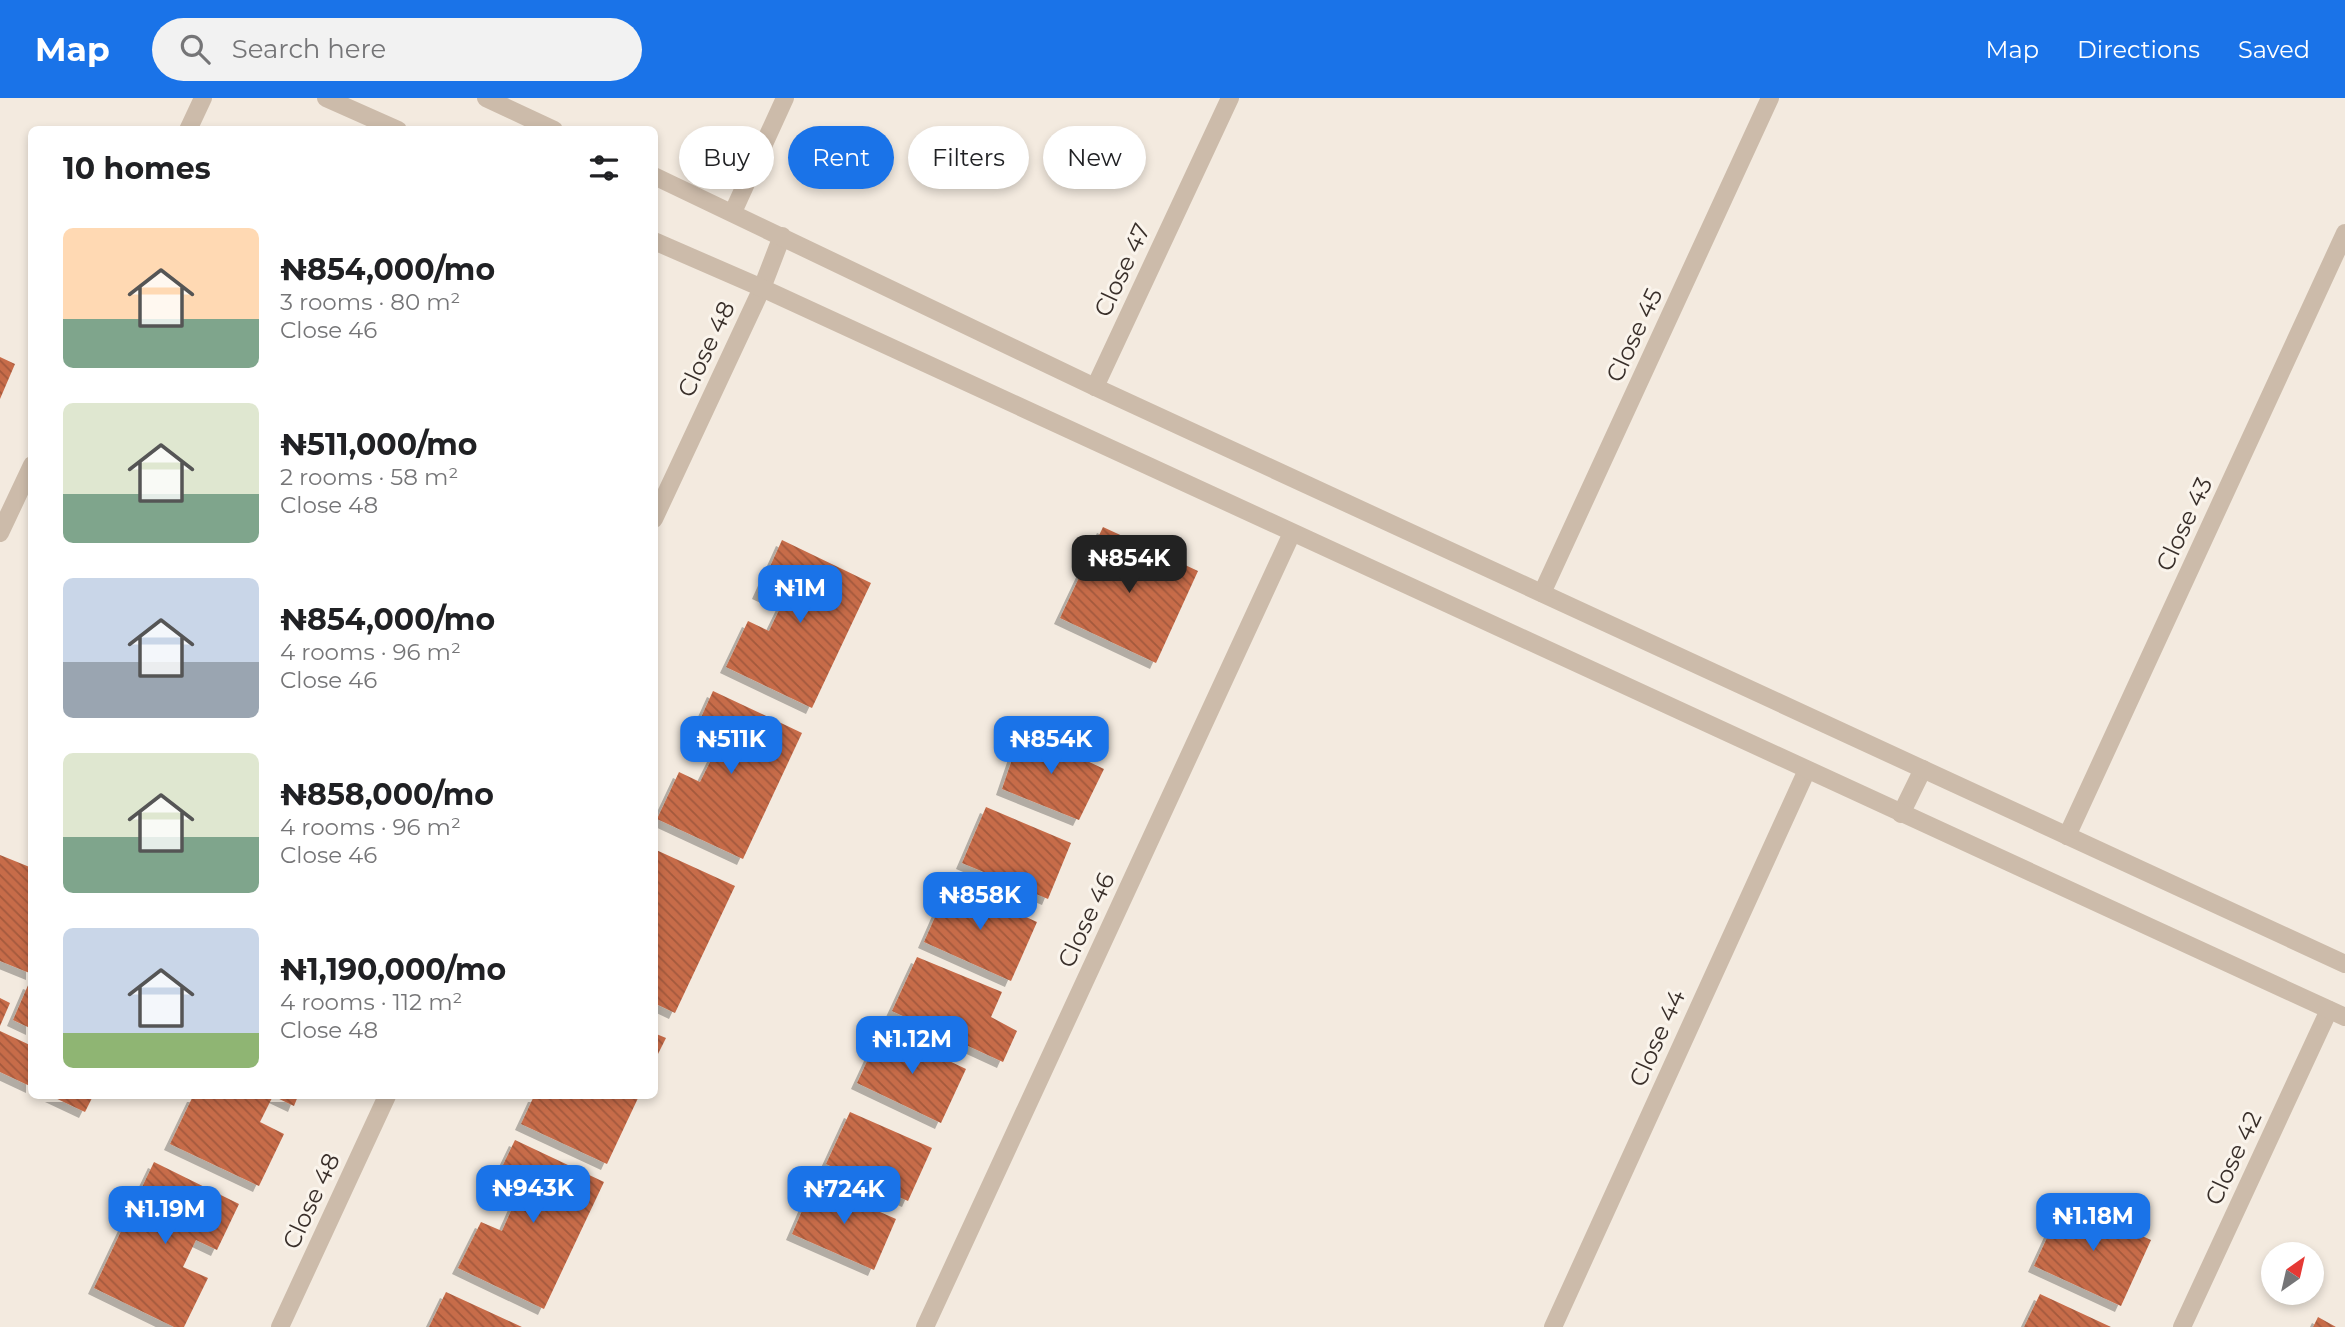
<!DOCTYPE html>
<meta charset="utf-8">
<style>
:root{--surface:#fff;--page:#f2f2f2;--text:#202124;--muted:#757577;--accent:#1a73e8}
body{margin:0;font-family:Montserrat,sans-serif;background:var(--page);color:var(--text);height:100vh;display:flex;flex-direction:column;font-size:26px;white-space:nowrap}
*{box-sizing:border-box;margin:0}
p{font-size:23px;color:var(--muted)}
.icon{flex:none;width:38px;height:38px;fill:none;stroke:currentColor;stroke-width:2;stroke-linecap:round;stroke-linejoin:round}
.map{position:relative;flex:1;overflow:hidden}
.drawer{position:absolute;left:28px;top:28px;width:630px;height:973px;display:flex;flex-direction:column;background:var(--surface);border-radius:10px;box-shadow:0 4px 10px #0003}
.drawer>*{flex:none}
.hud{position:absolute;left:679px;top:28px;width:665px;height:63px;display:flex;gap:14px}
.needle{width:46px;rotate:34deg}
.controls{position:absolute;left:2261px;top:1144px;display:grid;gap:14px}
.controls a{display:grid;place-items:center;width:63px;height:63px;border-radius:50%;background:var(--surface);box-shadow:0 4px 10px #0003;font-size:35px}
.price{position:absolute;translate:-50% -60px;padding:0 16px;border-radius:14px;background:var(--accent);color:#fff;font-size:23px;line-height:46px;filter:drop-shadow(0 2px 4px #0008)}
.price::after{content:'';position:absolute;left:50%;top:42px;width:21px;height:16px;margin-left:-10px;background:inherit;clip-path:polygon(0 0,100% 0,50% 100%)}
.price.current{background:#222;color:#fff}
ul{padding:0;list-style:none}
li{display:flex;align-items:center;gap:21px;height:175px;padding:0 35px}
li span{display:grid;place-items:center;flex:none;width:196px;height:140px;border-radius:10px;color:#555}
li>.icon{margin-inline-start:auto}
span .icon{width:84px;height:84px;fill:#fffc;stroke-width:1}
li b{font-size:30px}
h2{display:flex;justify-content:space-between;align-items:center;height:84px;padding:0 35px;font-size:30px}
.chip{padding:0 24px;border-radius:32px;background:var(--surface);box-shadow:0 4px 10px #0003;font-size:24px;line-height:63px}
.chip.current{background:var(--accent);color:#fff}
header{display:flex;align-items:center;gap:42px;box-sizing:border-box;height:98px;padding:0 35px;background:var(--accent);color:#fff}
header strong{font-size:33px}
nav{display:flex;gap:38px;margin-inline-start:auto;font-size:24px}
.search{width:490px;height:63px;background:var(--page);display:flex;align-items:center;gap:18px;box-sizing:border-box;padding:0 24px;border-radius:38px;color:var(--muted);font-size:26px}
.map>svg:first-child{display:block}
</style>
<header>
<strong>Map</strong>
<div class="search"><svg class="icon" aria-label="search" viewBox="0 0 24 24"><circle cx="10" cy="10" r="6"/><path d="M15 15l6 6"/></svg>Search here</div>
<nav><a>Map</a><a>Directions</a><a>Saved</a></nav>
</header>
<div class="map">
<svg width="2345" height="1229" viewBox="0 0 2345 1229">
<defs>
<pattern id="building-back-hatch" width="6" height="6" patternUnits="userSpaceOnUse" patternTransform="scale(1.75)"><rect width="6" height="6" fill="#c76c49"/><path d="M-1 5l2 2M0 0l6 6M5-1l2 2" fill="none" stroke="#a3593d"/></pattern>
<filter id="shadow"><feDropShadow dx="-6" dy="6" stdDeviation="0" flood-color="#0004"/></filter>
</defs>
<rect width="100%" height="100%" fill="#f3eadf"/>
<!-- building -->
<path fill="url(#building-back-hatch)" filter="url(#shadow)" d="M0 259 15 266 0 301Z
M1103 429 1198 473 1156 565 1060 520Z
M782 442 871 485 812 610 726 569 748 523 769 533 782 506 758 495Z
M713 593 802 635 743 761 657 721 679 674 700 684 713 658 689 646Z
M1022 632 1104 671 1079 722 1002 691Z
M986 709 1071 745 1048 801 962 765Z
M654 751 735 788 675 915 654 905Z
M0 757 32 770V876L0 863Z
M950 785 1037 824 1011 883 924 844Z
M917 859 1002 894 991 919 1017 933 1003 964 892 913Z
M29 885 32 886V931L13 922Z
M0 900 10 905 0 928Z
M882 931 966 971 941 1025 857 985Z
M0 933 32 948V989L0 974Z
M654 935 666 940 654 964Z
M51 998H93L85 1014Z
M193 998H273L260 1024 284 1036 259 1088 170 1046Z
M273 998H298L294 1008Z
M534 998H639L607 1066 521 1026Z
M850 1014 932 1050 908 1103 826 1066Z
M515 1042 604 1084 544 1211 458 1170 481 1124 502 1133 514 1106 490 1094Z
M154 1064 239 1106 217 1152 196 1142 183 1169 208 1180 184 1229H174L94 1190Z
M814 1085 896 1121 874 1172 792 1136Z
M2064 1103 2151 1142 2121 1208 2034 1168Z
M446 1194 522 1229H429Z
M2040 1196 2111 1229H2024Z
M2318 1219 2336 1229H2313Z"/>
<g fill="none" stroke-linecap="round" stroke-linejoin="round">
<!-- minor -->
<path stroke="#cba" stroke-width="18" d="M188 32 203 0
M733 114 785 0
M1095 289 1230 0
M654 421 762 190 782 138
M0 435 32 367
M1542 495 1770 0
M1901 716 1923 671
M2067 738 2345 135
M280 1229 387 998
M925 1229 1292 435
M1553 1229 1807 672
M2182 1229 2329 912"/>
<!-- tertiary -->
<path stroke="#cba" stroke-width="18" d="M326 0 398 32
M486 0 554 32
M654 78 1095 289 2345 866
M654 143 762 190 2345 919"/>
</g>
<g text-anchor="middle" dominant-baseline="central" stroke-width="6" stroke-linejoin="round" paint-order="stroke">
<!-- street labels -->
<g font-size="24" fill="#392f2a" stroke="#faf4ec">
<text transform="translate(1122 172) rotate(-65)">Close 47</text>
<text transform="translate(1634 237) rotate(-65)">Close 45</text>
<text transform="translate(706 251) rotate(-65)">Close 48</text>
<text transform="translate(2184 426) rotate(-65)">Close 43</text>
<text transform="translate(1086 822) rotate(-65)">Close 46</text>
<text transform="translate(1657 940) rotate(-66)">Close 44</text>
<text transform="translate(2233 1060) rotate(-65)">Close 42</text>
<text transform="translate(311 1103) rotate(-65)">Close 48</text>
</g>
</g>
</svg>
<div class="controls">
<a><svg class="needle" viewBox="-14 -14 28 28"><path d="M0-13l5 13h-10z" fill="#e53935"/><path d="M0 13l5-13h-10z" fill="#757577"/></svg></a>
</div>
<b class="price current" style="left:1129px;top:497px">₦854K</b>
<b class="price" style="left:800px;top:527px">₦1M</b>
<b class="price" style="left:731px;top:678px">₦511K</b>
<b class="price" style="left:1051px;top:678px">₦854K</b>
<b class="price" style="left:980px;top:834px">₦858K</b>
<b class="price" style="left:912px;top:978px">₦1.12M</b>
<b class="price" style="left:533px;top:1127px">₦943K</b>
<b class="price" style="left:844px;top:1128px">₦724K</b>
<b class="price" style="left:165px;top:1148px">₦1.19M</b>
<b class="price" style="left:2093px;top:1155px">₦1.18M</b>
<div class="hud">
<a class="chip">Buy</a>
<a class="chip current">Rent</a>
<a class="chip">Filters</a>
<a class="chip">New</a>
</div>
<section class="drawer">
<h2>10 homes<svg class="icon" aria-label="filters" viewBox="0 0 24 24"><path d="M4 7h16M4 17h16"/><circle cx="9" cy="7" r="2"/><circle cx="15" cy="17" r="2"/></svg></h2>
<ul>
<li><span style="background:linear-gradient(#ffd9b3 65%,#7fa58c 0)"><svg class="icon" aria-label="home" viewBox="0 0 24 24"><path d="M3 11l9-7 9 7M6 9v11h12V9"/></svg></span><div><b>₦854,000/mo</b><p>3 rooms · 80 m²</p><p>Close 46</p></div></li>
<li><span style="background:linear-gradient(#dfe7d0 65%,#7fa58c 0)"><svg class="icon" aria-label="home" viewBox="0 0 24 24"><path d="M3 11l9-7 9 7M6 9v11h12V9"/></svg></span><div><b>₦511,000/mo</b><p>2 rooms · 58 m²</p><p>Close 48</p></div></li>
<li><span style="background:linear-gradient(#c9d6e8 60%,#9aa5b1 0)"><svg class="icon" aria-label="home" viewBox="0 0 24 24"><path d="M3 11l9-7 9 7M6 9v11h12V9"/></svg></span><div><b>₦854,000/mo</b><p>4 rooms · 96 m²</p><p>Close 46</p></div></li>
<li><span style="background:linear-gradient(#dfe7d0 60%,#7fa58c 0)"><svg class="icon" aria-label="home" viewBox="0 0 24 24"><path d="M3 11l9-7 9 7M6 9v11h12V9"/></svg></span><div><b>₦858,000/mo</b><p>4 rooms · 96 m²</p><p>Close 46</p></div></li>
<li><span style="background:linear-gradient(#c9d6e8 75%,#8fb573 0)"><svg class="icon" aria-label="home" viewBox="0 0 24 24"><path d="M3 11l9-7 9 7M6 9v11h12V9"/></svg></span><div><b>₦1,190,000/mo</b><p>4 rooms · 112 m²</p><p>Close 48</p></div></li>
</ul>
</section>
</div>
